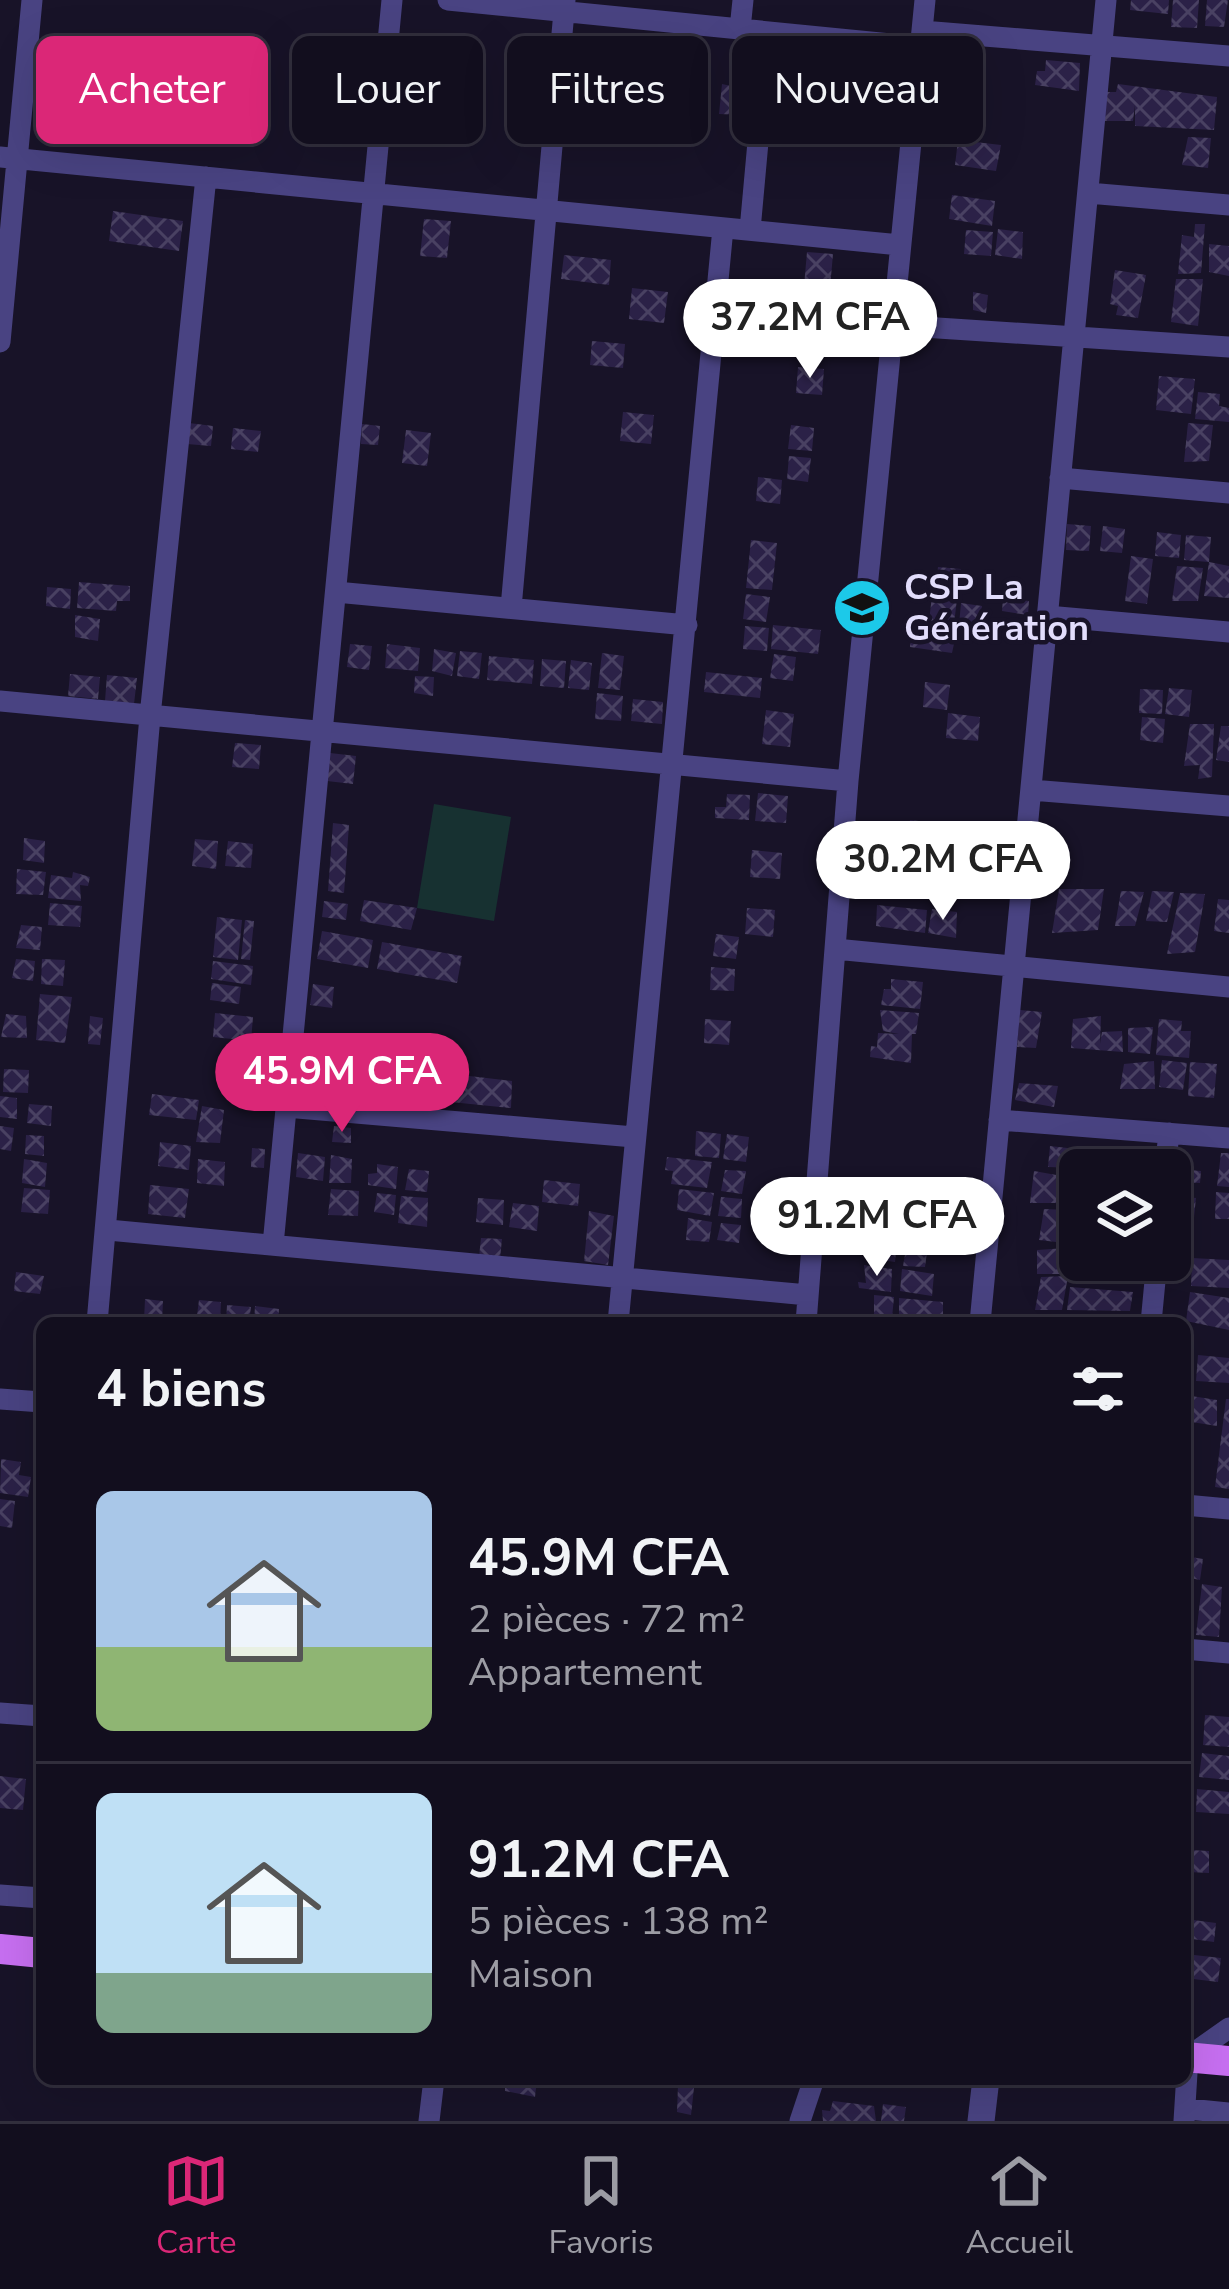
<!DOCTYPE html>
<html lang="fr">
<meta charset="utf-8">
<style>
:root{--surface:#120e1e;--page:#1b1727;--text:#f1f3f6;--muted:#9c9ca4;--line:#312e3c;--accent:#db2777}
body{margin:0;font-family:"Nunito Sans",sans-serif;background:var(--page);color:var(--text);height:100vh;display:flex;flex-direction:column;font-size:45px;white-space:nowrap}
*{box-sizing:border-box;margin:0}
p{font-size:39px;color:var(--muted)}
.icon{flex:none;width:66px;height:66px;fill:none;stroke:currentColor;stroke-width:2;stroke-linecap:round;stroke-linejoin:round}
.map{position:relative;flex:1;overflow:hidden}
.side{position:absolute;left:36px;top:1317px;width:1155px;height:768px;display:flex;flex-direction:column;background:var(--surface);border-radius:18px;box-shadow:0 12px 48px #0002,0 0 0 3px var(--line)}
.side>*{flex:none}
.banner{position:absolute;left:36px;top:36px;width:1158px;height:108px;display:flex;gap:24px}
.tools{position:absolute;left:1059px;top:1149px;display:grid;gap:24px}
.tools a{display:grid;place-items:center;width:132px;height:132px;border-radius:18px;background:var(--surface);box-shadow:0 12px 48px #0002,0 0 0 3px var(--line);font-size:60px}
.price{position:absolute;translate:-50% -102px;padding:0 27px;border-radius:42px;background:#fff;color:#222;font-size:39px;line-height:78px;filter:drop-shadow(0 3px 6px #0008)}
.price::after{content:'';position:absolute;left:50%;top:72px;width:36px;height:27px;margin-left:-18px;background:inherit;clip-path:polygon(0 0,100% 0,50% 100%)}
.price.on{background:var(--accent);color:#fff}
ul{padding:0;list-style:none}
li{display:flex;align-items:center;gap:36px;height:300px;padding:0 60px}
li+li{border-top:3px solid var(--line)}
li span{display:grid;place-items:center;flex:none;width:336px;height:240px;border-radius:18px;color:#555}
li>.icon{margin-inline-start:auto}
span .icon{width:144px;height:144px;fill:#fffc;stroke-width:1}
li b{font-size:51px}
h2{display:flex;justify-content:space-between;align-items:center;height:144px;padding:0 60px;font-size:51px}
.chip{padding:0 42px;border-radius:18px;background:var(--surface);box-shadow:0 12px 48px #0002,0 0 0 3px var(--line);font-size:42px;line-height:108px}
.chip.on{background:var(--accent);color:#fff}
.menu{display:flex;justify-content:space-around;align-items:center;height:168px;border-top:3px solid var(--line);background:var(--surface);font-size:33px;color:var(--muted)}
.menu a{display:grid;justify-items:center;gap:6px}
.menu .on{color:var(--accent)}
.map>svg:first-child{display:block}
</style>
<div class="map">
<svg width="1229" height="2121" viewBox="0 0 1229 2121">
<defs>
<pattern id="building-cross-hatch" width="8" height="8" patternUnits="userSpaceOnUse" patternTransform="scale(3)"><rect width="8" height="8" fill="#2b2147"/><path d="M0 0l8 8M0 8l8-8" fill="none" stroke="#494162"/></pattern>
</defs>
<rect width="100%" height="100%" fill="#181328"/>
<!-- grass -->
<path fill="#173131" d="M434 804 511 817 494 921 417 908Z"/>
<!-- building -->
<path fill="url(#building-cross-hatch)" d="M1131 0H1169L1168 14 1130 10Z
M1173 0H1199L1197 28 1171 27Z
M1207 0H1228L1224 27 1205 26Z
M60 58 92 60 89 99 57 97Z
M429 58 457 60 455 87 427 85Z
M1046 60 1080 63 1079 91 1035 85 1037 71H1045Z
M172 66 199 68 197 93 170 91Z
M232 68 250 70 247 104 229 102Z
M638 73 661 75 658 108 635 105Z
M613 76 634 79 631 104 611 101Z
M664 81 688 82 686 111 658 108Z
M722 84 746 89 744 115 719 114Z
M1118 84 1217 97 1214 130 1135 126V105L1133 121H1104L1106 92H1116Z
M1188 137 1211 138 1208 168 1182 165Z
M958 140 1001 145 996 171 955 165Z
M952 195 995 201 992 226 949 219Z
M113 211 183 221 179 251 109 241Z
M424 219 451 221 447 258 420 256Z
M1195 224H1205L1201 273 1178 274 1182 235 1194 237Z
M998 229 1023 232 1022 259 995 255Z
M966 230 993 232 991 256 964 254Z
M1209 244 1229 246V276L1209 272Z
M807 252 833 254 828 311 802 309Z
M564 255 611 260 609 285 561 279Z
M1115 270 1146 275 1138 318 1116 315 1118 306 1110 304Z
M1176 279H1203L1198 326 1171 322Z
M632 288 668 292 664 323 629 319Z
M973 292 988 295 986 313 973 310Z
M592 341 625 344 623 368 590 365Z
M798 367 824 369 822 395 796 393Z
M1159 376 1195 379 1191 414 1156 410Z
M1198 392 1220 394 1219 406 1229 408V422L1195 419Z
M623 412 654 415 651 444 620 441Z
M189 423 213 426 211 446 187 444Z
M1188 423 1213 425 1209 461 1184 462Z
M362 424 380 426 378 445 361 444Z
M791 425 814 428 812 451 788 449Z
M233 428 261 431 258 452 231 449Z
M406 430 431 433 427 466 402 463Z
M789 456 811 458 808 482 787 479Z
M758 477 782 480 780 504 756 501Z
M1067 524 1091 526 1089 551 1066 550Z
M1103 526 1125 529 1122 553 1100 551Z
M1157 532 1181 535 1179 558 1155 556Z
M1186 535 1211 537 1209 562 1184 560Z
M751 540 777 543 772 590 746 588Z
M1131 556 1153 559 1147 604 1125 601Z
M1209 562 1229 566V598L1204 596Z
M1177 566 1203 568 1198 601H1172Z
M938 567 961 569 959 593 935 590Z
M79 582 130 586V601H117L116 611 77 608Z
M47 587 71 589 70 609 46 606Z
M746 594 770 597 766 622 743 619Z
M932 596 957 599 954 624 929 621Z
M1003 598 1029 601 1028 615 1002 611Z
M961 603 982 606 979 628 959 625Z
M75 615 100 619 98 641 75 637Z
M913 620 957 630 952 653 910 647Z
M773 625 821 630 818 654 771 649Z
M745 626 769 628 767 651 743 649Z
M350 644 372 646 369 670 347 667Z
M387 644 420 648 418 671 385 668Z
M434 649 456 653 452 676 432 671Z
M460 651 482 653 479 679 457 676Z
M602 653 624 656 620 690 598 688Z
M774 654 796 657 793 681 770 678Z
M489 656 534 660 532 684 487 680Z
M542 659 566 661 564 688 540 686Z
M571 660 592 663 589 690 568 688Z
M706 672 762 678 760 698 704 692Z
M70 674 100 677 98 699 68 696Z
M107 675 137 678 134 704 105 701Z
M415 676 434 677 433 696 414 693Z
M925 682 950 685 947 710 923 707Z
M1169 688 1192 690 1189 717 1165 714Z
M1140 689 1163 690 1162 714 1139 713Z
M597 693 623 696 621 721 595 719Z
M633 699 663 702 662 724 631 721Z
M766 710 794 714 790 747 762 744Z
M948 713 980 717 978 741 946 738Z
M1142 717 1165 719 1163 743 1140 740Z
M1190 724H1214L1212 777 1198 779 1200 765 1184 766Z
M1221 726H1229V762L1216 760Z
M235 743 261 745 259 769 232 767Z
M330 753 356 756 353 784 327 781Z
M758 793 788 796 786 823 755 821Z
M727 794 750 795 749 820 715 818V807H726Z
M910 820 936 823 932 851 894 848 897 827 909 829Z
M333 823 349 825 344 893 328 891Z
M24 838 45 841 44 863 23 860Z
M195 839 218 841 216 869 192 866Z
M228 841 253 844 251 868 225 866Z
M752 850 782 853 780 879 750 877Z
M907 854 934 858 932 882 905 879Z
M17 869 46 872 43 895 16 894Z
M73 872 90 877 88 886 80 885 81 901 48 898 51 875 72 878Z
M1059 889H1104L1098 930 1052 933Z
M1121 891 1144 892 1135 926H1115Z
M1152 891 1174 892 1167 922 1146 921Z
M1180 893 1205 894 1195 952 1167 954Z
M1218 899 1229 900V933L1214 931Z
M364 900 417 908 411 930 360 921Z
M324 901 348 904 346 920 322 917Z
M50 903 82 906 80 927 48 925Z
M877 905 927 910 925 933 876 926Z
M747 908 775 910 773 937 745 934Z
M932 909 957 912 956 938 928 933Z
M217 917 242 920 238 960 213 957Z
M245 920 254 921 250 960 241 959Z
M21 925 42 927 40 950 16 948Z
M322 931 373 940 368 968 317 959Z
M716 934 739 937 736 959 713 956Z
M382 942 462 956 457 983 377 969Z
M16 959 35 961 33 981 12 978Z
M42 959 65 960 63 986 41 984Z
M213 961 253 966 251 985 211 979Z
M711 967 735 969 734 991 710 990Z
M891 979 923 982 920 1009 881 1005 884 989H891Z
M212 983 241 987 239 1004 210 1000Z
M313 984 334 987 332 1008 310 1005Z
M40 994 72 997 65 1043 36 1040Z
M880 1010 919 1013 916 1034H912L911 1063 870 1057 871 1046 877 1047 878 1033 899 1034 883 1031Z
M1020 1010 1042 1012 1036 1048 1017 1047Z
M215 1013 253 1017 251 1041 213 1037Z
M6 1014 26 1016 27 1038 1 1037Z
M90 1016 103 1018 100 1045 88 1044Z
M1101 1016 1100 1044 1102 1032 1122 1031 1123 1052 1071 1048 1073 1019Z
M705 1019 731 1021 729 1045 704 1043Z
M1159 1019 1182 1021 1181 1031H1191L1189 1058 1156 1055Z
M1153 1027 1150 1054 1128 1052V1028Z
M1162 1060 1187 1063 1183 1090 1159 1087Z
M1154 1061 1155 1089H1120L1124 1064Z
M1190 1062 1217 1064 1214 1098 1188 1096Z
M311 1063 365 1070 363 1093 309 1088Z
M375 1067 426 1071 425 1097 371 1094Z
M4 1069 29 1070 28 1093 3 1092Z
M435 1072 512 1081 511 1108 431 1100Z
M1019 1083 1058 1086 1054 1107 1015 1100Z
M152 1094 199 1100 196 1120 149 1115Z
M0 1096 17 1098V1119L0 1117Z
M29 1104 52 1106 51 1126 27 1123Z
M202 1106 224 1110 220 1143 196 1142Z
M0 1126 14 1128 11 1151 0 1149Z
M334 1126 351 1128V1143L332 1142Z
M696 1131 721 1134 719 1158 695 1156Z
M727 1134 749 1137 746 1162 723 1159Z
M26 1135 44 1136V1156L25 1154Z
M160 1142 191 1146 189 1170 158 1166Z
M1050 1146 1076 1149 1075 1168 1048 1167Z
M252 1148 265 1149 264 1168 251 1167Z
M298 1153 325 1157 323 1181 296 1177Z
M1221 1153H1229V1187L1217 1186Z
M331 1155 352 1159 351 1183H329Z
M667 1157 712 1162 707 1188 671 1184 673 1171 665 1170Z
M24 1159 47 1163 45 1187 22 1183Z
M198 1159 225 1162 224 1186 197 1183Z
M377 1164 398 1167 396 1189 368 1185V1174L377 1173Z
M409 1169 429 1171 427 1192 405 1190Z
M1179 1169 1201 1171 1200 1183 1178 1182Z
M725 1170 746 1171 742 1194 721 1191Z
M1034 1171 1073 1178 1072 1203H1030Z
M544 1180 580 1184 578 1206 542 1202Z
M150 1185 189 1189 185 1218 148 1214Z
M24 1188 50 1190 48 1214 21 1212Z
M331 1189 359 1191 358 1216 328 1215Z
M679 1189 714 1193 710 1216 677 1210Z
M1216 1192 1229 1193V1219H1215Z
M377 1193 396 1195 394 1215 374 1212Z
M401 1196 428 1198 427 1227 398 1223Z
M1176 1196 1196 1198 1194 1217 1174 1215Z
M721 1197 742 1199 741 1218 718 1216Z
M478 1198 504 1200 503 1225 476 1222Z
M513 1203 539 1206 537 1231 509 1227Z
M877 1208 900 1210 897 1232 875 1230Z
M1044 1209 1068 1210 1065 1243 1039 1240Z
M589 1211 614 1216 608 1265 584 1261Z
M905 1211 926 1213 925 1234 903 1232Z
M688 1218 712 1222 709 1242 686 1240Z
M721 1223 741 1225 739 1243 717 1240Z
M481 1238 502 1239 500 1259 479 1257Z
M878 1240 897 1242 895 1262 874 1259Z
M907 1243 928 1245 925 1267 903 1266Z
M1066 1248 1062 1274H1037V1250Z
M1192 1258 1229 1260V1288L1191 1286Z
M864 1265 892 1269 891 1292 859 1288 858 1282 866 1283Z
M902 1269 934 1274 932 1296 900 1291Z
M16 1272 44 1276 40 1294 14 1291Z
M1068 1276 1062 1310H1035L1041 1277Z
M1070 1287 1133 1292 1130 1311 1067 1310Z
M1190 1292 1229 1298V1330L1186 1321Z
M874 1295 894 1297 892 1318H874Z
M899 1298 943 1302V1323L899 1319Z
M145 1299 163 1301 162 1323 144 1321Z
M199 1300 221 1302 220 1323H196Z
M227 1305 251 1307 249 1323H226Z
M255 1306 279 1309 278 1323H254Z
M1198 1355 1229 1358V1383L1196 1381Z
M1185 1395 1217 1400V1426L1185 1421Z
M1226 1399H1229V1489L1215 1487Z
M1 1459 21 1462 19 1475 31 1477 28 1497 0 1493Z
M0 1499 15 1501 12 1528 0 1526Z
M1185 1556 1203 1559 1200 1580 1185 1577Z
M1202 1584 1222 1587 1219 1637 1196 1635Z
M1205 1715 1229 1717V1747L1203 1745Z
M1202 1753 1229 1756V1780L1199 1777Z
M0 1776 26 1779 23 1810 0 1808Z
M1197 1789 1229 1792V1814L1196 1812Z
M1190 1850 1209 1851V1873L1189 1872Z
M1186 1919 1216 1923 1214 1942 1185 1938Z
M1185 1954 1221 1958 1218 1982 1185 1978Z
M505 2079H537L535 2097 505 2091Z
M678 2085 694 2088 691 2115 677 2112Z
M833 2101 874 2106 876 2121H823L822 2110 830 2111Z
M883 2104 906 2107 904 2121H881Z"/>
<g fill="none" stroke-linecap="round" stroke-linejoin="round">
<!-- minor -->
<path stroke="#494382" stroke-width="21" d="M448 0 921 47
M740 29 743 0
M922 31 1229 56
M0 157 900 245
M1088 193 1229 205
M750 230 768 32
M892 325 1229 347
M0 342 32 0
M1060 478 1229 493
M336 592 687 625
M511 608 565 0
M1047 616 1229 632
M0 701 848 781
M1031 790 1229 806
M835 949 1229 987
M286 1107 634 1137
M999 1120 1229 1138
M1165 1170 1169 1133
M108 1230 808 1295
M273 1245 392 0
M97 1323 150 716 206 177
M618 1323 723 228
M806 1323 848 781 925 0
M980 1323 1106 0
M1151 1323 1157 1260
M0 1399 42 1402
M1185 1505 1229 1509
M1185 1649 1229 1653
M0 1713 42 1716
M0 1895 42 1898
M1188 2109 1229 2113
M429 2121 434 2079
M800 2121 814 2079
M1184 2121 1188 2057 1229 2028"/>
<!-- tertiary -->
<path stroke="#494382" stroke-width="27" d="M981 2121 986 2079"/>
<!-- primary -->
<path stroke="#c76ff1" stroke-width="30" d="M0 1949 42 1953
M1185 2057 1229 2061"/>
</g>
<!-- icons -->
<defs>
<g id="school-disc" transform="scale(3)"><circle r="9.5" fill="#1cc9e9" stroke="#181328"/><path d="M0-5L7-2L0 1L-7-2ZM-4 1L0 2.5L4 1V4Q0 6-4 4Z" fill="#111"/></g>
</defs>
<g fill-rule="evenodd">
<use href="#school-disc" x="862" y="608"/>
</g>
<g text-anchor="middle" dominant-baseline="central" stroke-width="9" stroke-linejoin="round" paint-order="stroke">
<!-- poi labels -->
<g font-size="36" font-weight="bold" fill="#e2ddfc" stroke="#181328" text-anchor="start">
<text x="904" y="587">CSP La<tspan x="904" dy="41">Génération</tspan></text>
</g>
</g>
</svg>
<div class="tools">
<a><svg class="icon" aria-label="layers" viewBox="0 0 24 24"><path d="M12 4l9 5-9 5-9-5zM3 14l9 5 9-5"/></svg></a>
</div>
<b class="price" style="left:810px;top:381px">37.2M CFA</b>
<b class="price" style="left:943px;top:923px">30.2M CFA</b>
<b class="price on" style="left:342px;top:1135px">45.9M CFA</b>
<b class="price" style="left:877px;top:1279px">91.2M CFA</b>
<div class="banner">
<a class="chip on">Acheter</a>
<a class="chip">Louer</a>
<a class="chip">Filtres</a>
<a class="chip">Nouveau</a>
</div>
<section class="side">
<h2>4 biens<svg class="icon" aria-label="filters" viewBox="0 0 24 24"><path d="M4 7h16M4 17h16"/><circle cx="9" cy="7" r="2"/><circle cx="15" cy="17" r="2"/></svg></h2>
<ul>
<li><span style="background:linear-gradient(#a9c7e8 65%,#8fb573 0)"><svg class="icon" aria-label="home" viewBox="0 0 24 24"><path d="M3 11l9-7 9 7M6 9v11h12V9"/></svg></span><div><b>45.9M CFA</b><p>2 pièces · 72 m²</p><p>Appartement</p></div></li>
<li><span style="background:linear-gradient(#bfe0f5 75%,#7fa58c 0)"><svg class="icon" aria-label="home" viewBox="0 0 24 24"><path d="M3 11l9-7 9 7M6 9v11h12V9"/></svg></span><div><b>91.2M CFA</b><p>5 pièces · 138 m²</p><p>Maison</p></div></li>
</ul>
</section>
</div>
<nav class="menu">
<a class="on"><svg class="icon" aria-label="map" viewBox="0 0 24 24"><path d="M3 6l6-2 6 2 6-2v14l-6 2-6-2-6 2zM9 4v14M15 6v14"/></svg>Carte</a>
<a><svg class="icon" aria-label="saved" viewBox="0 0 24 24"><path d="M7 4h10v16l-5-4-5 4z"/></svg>Favoris</a>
<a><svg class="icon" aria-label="home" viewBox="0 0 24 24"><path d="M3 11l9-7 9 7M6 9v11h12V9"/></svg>Accueil</a>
</nav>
